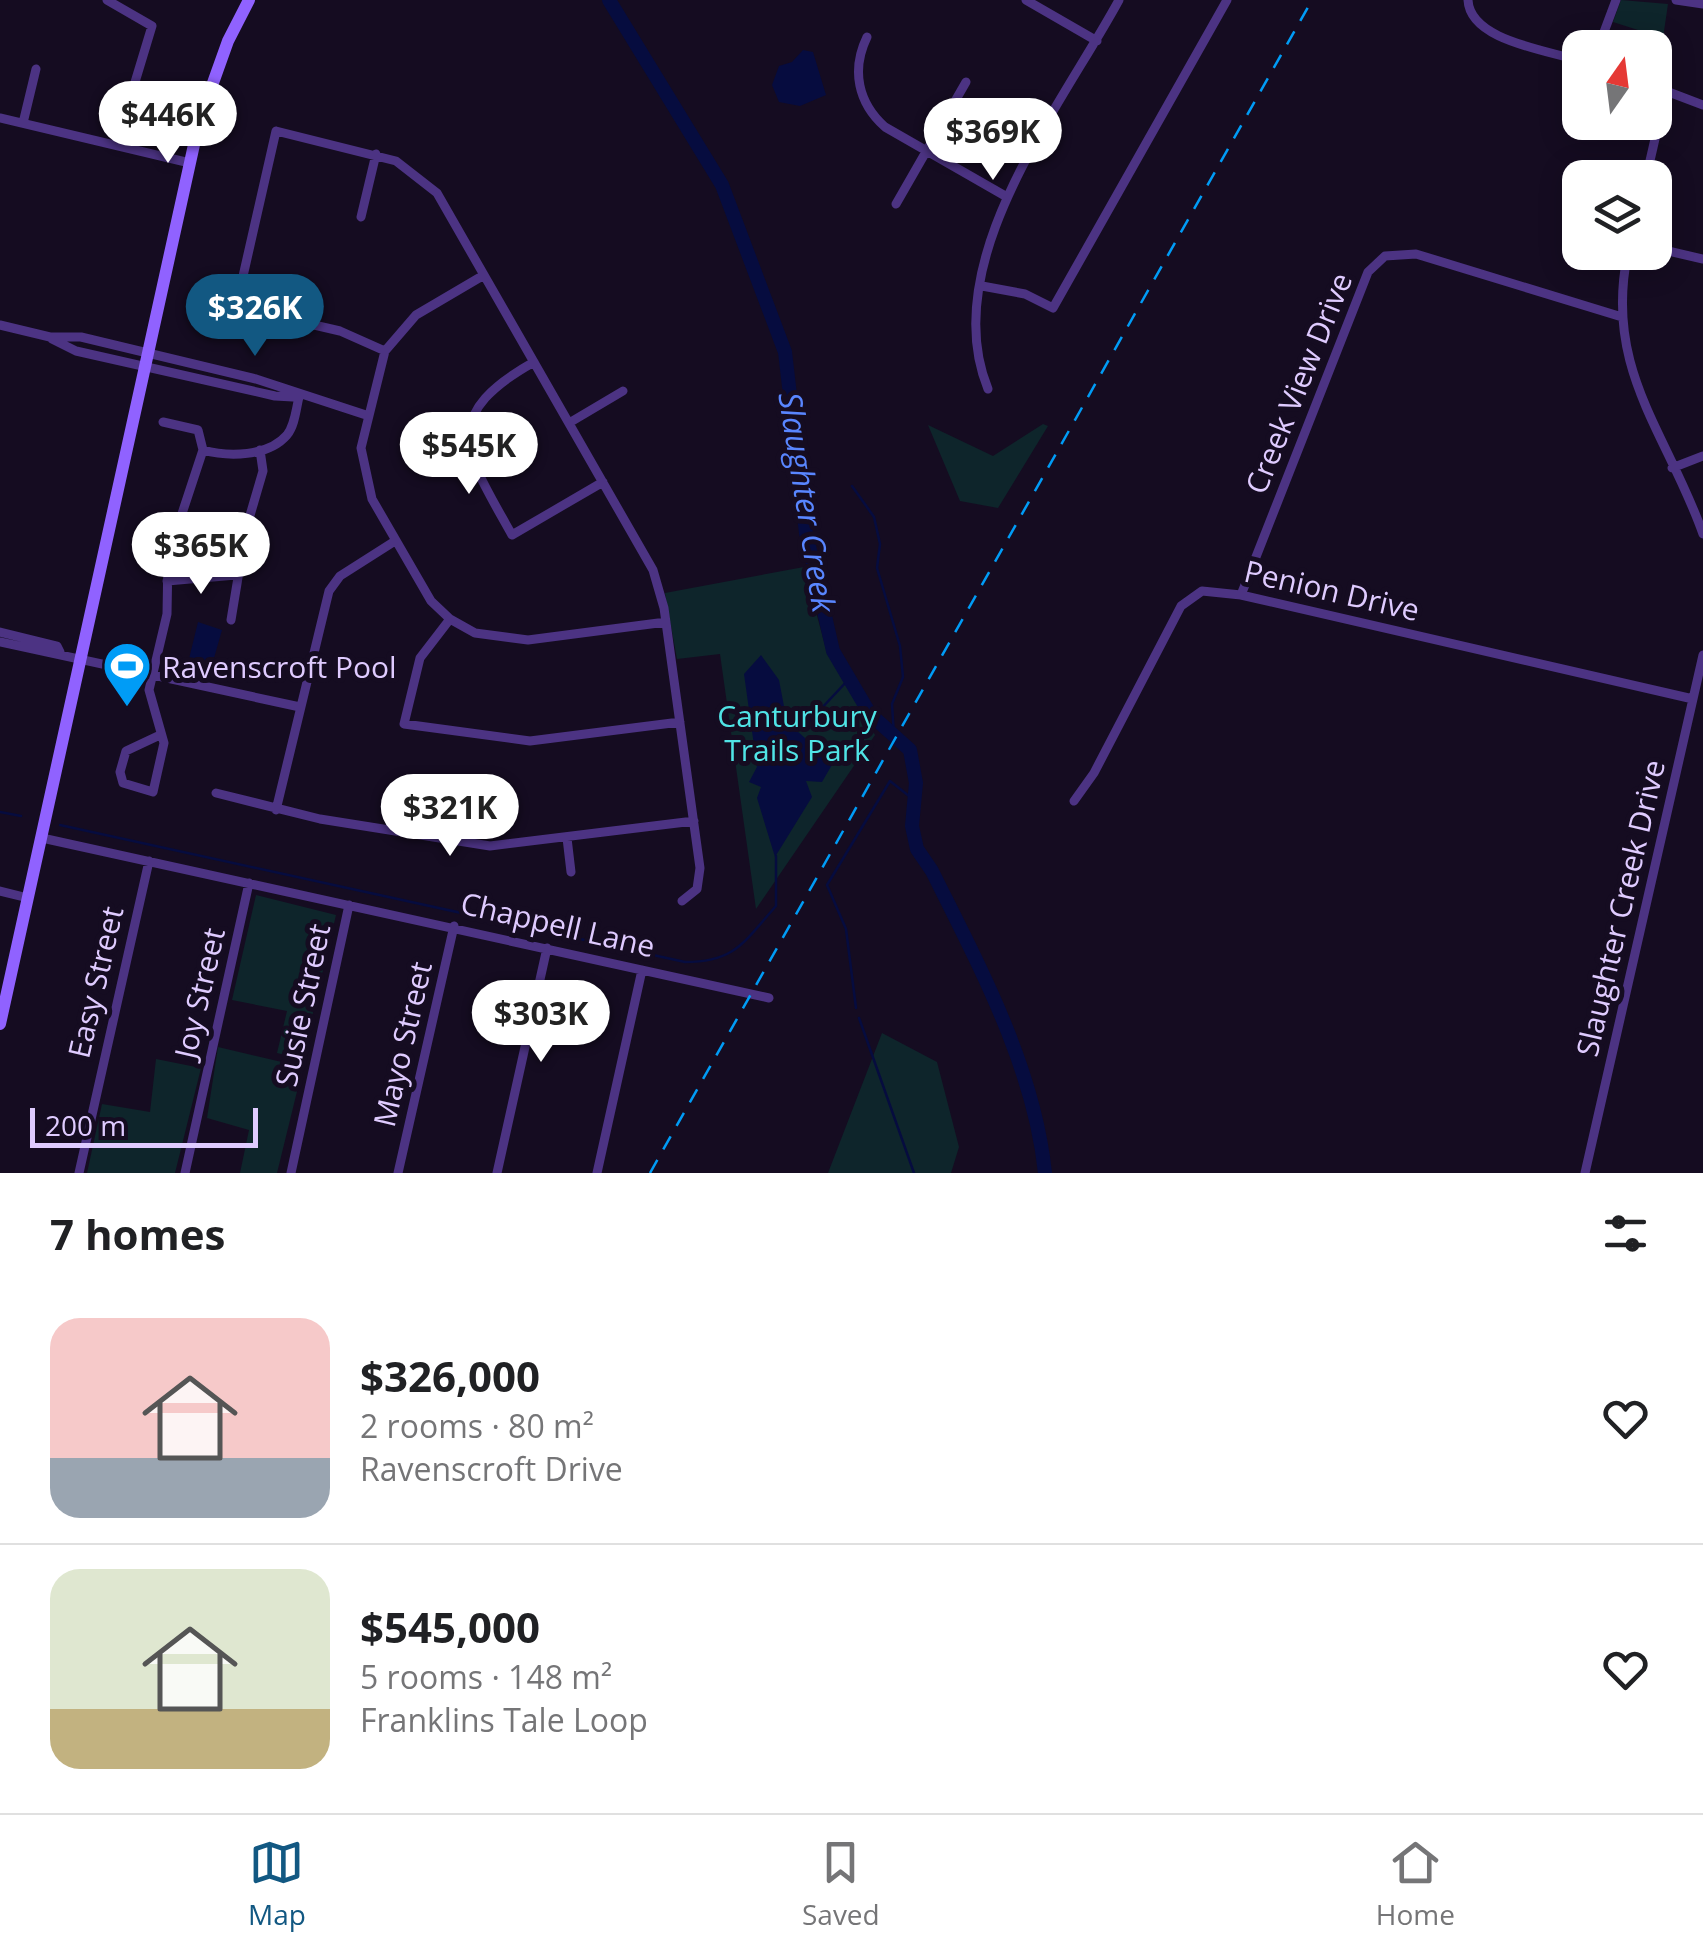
<!DOCTYPE html>
<meta charset="utf-8">
<style>
:root{--surface:#fff;--page:#f6f6f6;--text:#202124;--muted:#757577;--line:#e0e0e0;--accent:#125882}
body{margin:0;font-family:"Open Sans",sans-serif;background:var(--page);color:var(--text);height:100vh;display:flex;flex-direction:column;font-size:38px;white-space:nowrap}
*{box-sizing:border-box;margin:0}
p{font-size:32px;color:var(--muted)}
.icon{flex:none;width:55px;height:55px;fill:none;stroke:currentColor;stroke-width:2;stroke-linecap:round;stroke-linejoin:round}
.map{position:relative;height:1173px;overflow:hidden}
.details{display:flex;flex-direction:column;background:var(--surface);flex:1}
.details>*{flex:none}
.needle{width:65px;rotate:14deg}
.tools{position:absolute;left:1562px;top:30px;display:grid;gap:20px}
.tools a{display:grid;place-items:center;width:110px;height:110px;border-radius:20px;background:var(--surface);box-shadow:0 5px 25px #0003;font-size:50px}
.scale{position:absolute;left:30px;bottom:25px;width:228px;box-sizing:border-box;padding-left:10px;border:5px solid #dfcbff;border-top:0;font-size:28px;line-height:35px;white-space:nowrap;color:#dfcbff;-webkit-text-stroke:8px #150c21;paint-order:stroke}
.price{position:absolute;translate:-50% -85px;padding:0 22px;border-radius:35px;background:#fff;color:#222;font-size:32px;line-height:65px;filter:drop-shadow(0 2px 5px #0008)}
.price::after{content:'';position:absolute;left:50%;top:60px;width:30px;height:22px;margin-left:-15px;background:inherit;clip-path:polygon(0 0,100% 0,50% 100%)}
.price.selected{background:var(--accent);color:#fff}
ul{padding:0;list-style:none}
li{display:flex;align-items:center;gap:30px;height:250px;padding:0 50px}
li+li{border-top:2px solid var(--line)}
li span{display:grid;place-items:center;flex:none;width:280px;height:200px;border-radius:30px;color:#555}
li>.icon{margin-inline-start:auto}
span .icon{width:120px;height:120px;fill:#fffc;stroke-width:1}
li b{font-size:42px}
h2{display:flex;justify-content:space-between;align-items:center;height:120px;padding:0 50px;font-size:42px}
.dock{display:flex;justify-content:space-around;align-items:center;height:140px;border-top:2px solid var(--line);background:var(--surface);font-size:28px;color:var(--muted)}
.dock a{display:grid;justify-items:center;gap:5px}
.dock .selected{color:var(--accent)}
.map>svg:first-child{display:block}
</style>
<div class="map">
<svg width="1703" height="1173" viewBox="0 0 1703 1173">
<rect width="100%" height="100%" fill="#150c21"/>
<!-- green -->
<path fill="#0e252b" d="M1621 0 1668 4 1663 38 1613 22Z
M1043 424 1048 426 998 508 960 501 928 425 993 456Z
M804 567 827 653 875 735 756 909 720 654 677 659 665 593Z
M256 895 336 915 302 1059 277 1053 287 1011 232 1000Z
M882 1033 937 1062 959 1147 951 1173H828Z
M218 1047 303 1067 277 1173H240L249 1130 207 1118Z
M156 1059 201 1068 175 1173H87L102 1104 150 1112Z"/>
<!-- water -->
<path fill="#060c3f" d="M803 50 813 52 826 95 800 106 779 102 772 85 779 66 792 62Z
M198 622 222 630 210 672 187 667Z
M761 655 779 680 787 722 833 763 822 782 806 781 812 797 775 857 757 798 761 787 749 782 757 767 744 674Z"/>
<g fill="none" stroke-linecap="round" stroke-linejoin="round">
<!-- stream -->
<path stroke="#060c3f" stroke-width="2.5" d="M852 486 874 517 880 544 877 568 900 646 903 677 892 704 894 736
M803 728 849 679
M0 812 21 816
M60 825 685 962C735 962 744 942 776 906V856
M856 1008 846 929 827 885 890 781 914 800
M859 1018 914 1173"/>
<!-- river -->
<path stroke="#060c3f" stroke-width="14" d="M609 0 722 185 785 352 806 533 833 651 870 714 910 750 916 783 912 826 917 849 932 871C979 966 1034 1066 1045 1173"/>
<!-- minor -->
<path stroke="#4c3383" stroke-width="9" d="M107 0 152 26 116 145
M1026 0 1097 41
M1468 0C1470 41 1548 50 1580 61
M1676 0 1703 4
M867 37C851 70 858 103 885 127L1007 197
M1598 48 1616 0
M1666 91 1703 105
M0 118 190 163
M23 123 36 69
M1646 178 1666 91 1655 87
M896 204 966 82
M361 217 376 154
M1655 248 1703 259
M1628 252C1603 369 1667 432 1703 534
M484 275 416 315 385 351 361 448 372 499 431 601 450 619 475 633 528 640 666 622
M982 286 1025 294 1053 308 1227 0
M0 325 50 337H81L256 379 366 415
M52 339 76 351 275 396 293 397
M385 351 340 331 236 307 276 131 396 161 437 193 653 570 664 608 700 868 697 889 682 901
M534 362C436 417 467 454 512 535L603 482
M988 389C936 262 1061 107 1119 0
M569 423 623 391
M203 450C228 457 268 457 287 435 295 425 296 409 299 397
M1672 468 1703 456
M167 581 236 575
M1241 595 1368 272 1385 256 1416 254 1622 317
M450 619 420 658 404 724 530 741 680 722
M231 620 246 529 263 471 260 450
M0 632 57 646 60 652
M0 642 300 707
M160 735 126 751 120 772 123 783 153 792 164 743 149 690 167 614 168 556 203 450 198 430 163 422
M216 793 320 819 490 846 694 821
M1074 801 1094 773 1181 606 1202 591 1241 595 1693 699
M276 810 329 591 340 576 395 541
M42 838 769 998
M567 838 571 872
M0 891 28 898
M79 1173 149 861
M185 1173 249 883
M291 1173 349 905
M398 1173 454 926
M497 1173 547 948
M597 1173 642 970
M1585 1173 1703 655"/>
<!-- secondary -->
<path stroke="#9062ff" stroke-width="12" d="M0 1024 199 122 228 41 249 0"/>
<!-- rail -->
<path stroke="#009cf6" stroke-width="2.5" stroke-dasharray="15 12" stroke-linecap="butt" d="M650 1173 1312 0"/>
</g>
<!-- icons -->
<defs>
<g id="stadium-pin" transform="scale(2.5)"><path d="M0 17L-7.5 6A9.5 9.5 0 1 1 7.5 6Z" fill="#009cf6" stroke="#150c21"/><path d="M0-5a6.5 5 0 1 0 0 10a6.5 5 0 1 0 0-10ZM-3.5-1.8h7v3.6h-7Z" fill="#fff"/></g>
</defs>
<g fill-rule="evenodd">
<use href="#stadium-pin" x="127" y="666"/>
</g>
<g text-anchor="middle" dominant-baseline="central" stroke-width="10" stroke-linejoin="round" paint-order="stroke">
<!-- street labels -->
<g font-size="30" fill="#dfcbff" stroke="#150c21">
<text transform="translate(1298 383) rotate(-68)">Creek View Drive</text>
<text transform="translate(1332 590) rotate(13)">Penion Drive</text>
<text transform="translate(1620 908) rotate(-77)">Slaughter Creek Drive</text>
<text transform="translate(558 924) rotate(13)">Chappell Lane</text>
<text transform="translate(95 982) rotate(-77)">Easy Street</text>
<text transform="translate(199 993) rotate(-77)">Joy Street</text>
<text transform="translate(302 1005) rotate(-78)">Susie Street</text>
<text transform="translate(402 1044) rotate(-77)">Mayo Street</text>
</g>
<!-- poi labels -->
<g font-size="30" fill="#dfcbff" stroke="#150c21" text-anchor="start">
<text x="162" y="666">Ravenscroft Pool</text>
</g>
<!-- park labels -->
<g font-size="30" fill="#50e4e6" stroke="#150c21">
<text x="797" y="715">Canturbury<tspan x="797" dy="34">Trails Park</tspan></text>
</g>
<!-- water labels -->
<g font-size="32" font-style="italic" fill="#5986ff" stroke="#150c21">
<text transform="translate(808 502) rotate(81)">Slaughter Creek</text>
</g>
</g>
</svg>
<div class="tools">
<a><svg class="needle" viewBox="-14 -14 28 28"><path d="M0-13l5 13h-10z" fill="#e53935"/><path d="M0 13l5-13h-10z" fill="#757577"/></svg></a>
<a><svg class="icon" aria-label="layers" viewBox="0 0 24 24"><path d="M12 4l9 5-9 5-9-5zM3 14l9 5 9-5"/></svg></a>
</div>
<div class="scale">200 m</div>
<b class="price" style="left:168px;top:166px">$446K</b>
<b class="price" style="left:993px;top:183px">$369K</b>
<b class="price selected" style="left:255px;top:359px">$326K</b>
<b class="price" style="left:469px;top:497px">$545K</b>
<b class="price" style="left:201px;top:597px">$365K</b>
<b class="price" style="left:450px;top:859px">$321K</b>
<b class="price" style="left:541px;top:1065px">$303K</b>
</div>
<section class="details">
<h2>7 homes<svg class="icon" aria-label="filters" viewBox="0 0 24 24"><path d="M4 7h16M4 17h16"/><circle cx="9" cy="7" r="2"/><circle cx="15" cy="17" r="2"/></svg></h2>
<ul>
<li><span style="background:linear-gradient(#f6c9c9 70%,#9aa5b1 0)"><svg class="icon" aria-label="home" viewBox="0 0 24 24"><path d="M3 11l9-7 9 7M6 9v11h12V9"/></svg></span><div><b>$326,000</b><p>2 rooms · 80 m²</p><p>Ravenscroft Drive</p></div><svg class="icon" aria-label="heart" viewBox="0 0 24 24"><path d="M12 20l-8-8c-3-5 5-10 8-4 3-6 11-1 8 4z"/></svg></li>
<li><span style="background:linear-gradient(#dfe7d0 70%,#c2b280 0)"><svg class="icon" aria-label="home" viewBox="0 0 24 24"><path d="M3 11l9-7 9 7M6 9v11h12V9"/></svg></span><div><b>$545,000</b><p>5 rooms · 148 m²</p><p>Franklins Tale Loop</p></div><svg class="icon" aria-label="heart" viewBox="0 0 24 24"><path d="M12 20l-8-8c-3-5 5-10 8-4 3-6 11-1 8 4z"/></svg></li>
</ul>
</section>
<nav class="dock">
<a class="selected"><svg class="icon" aria-label="map" viewBox="0 0 24 24"><path d="M3 6l6-2 6 2 6-2v14l-6 2-6-2-6 2zM9 4v14M15 6v14"/></svg>Map</a>
<a><svg class="icon" aria-label="saved" viewBox="0 0 24 24"><path d="M7 4h10v16l-5-4-5 4z"/></svg>Saved</a>
<a><svg class="icon" aria-label="home" viewBox="0 0 24 24"><path d="M3 11l9-7 9 7M6 9v11h12V9"/></svg>Home</a>
</nav>
